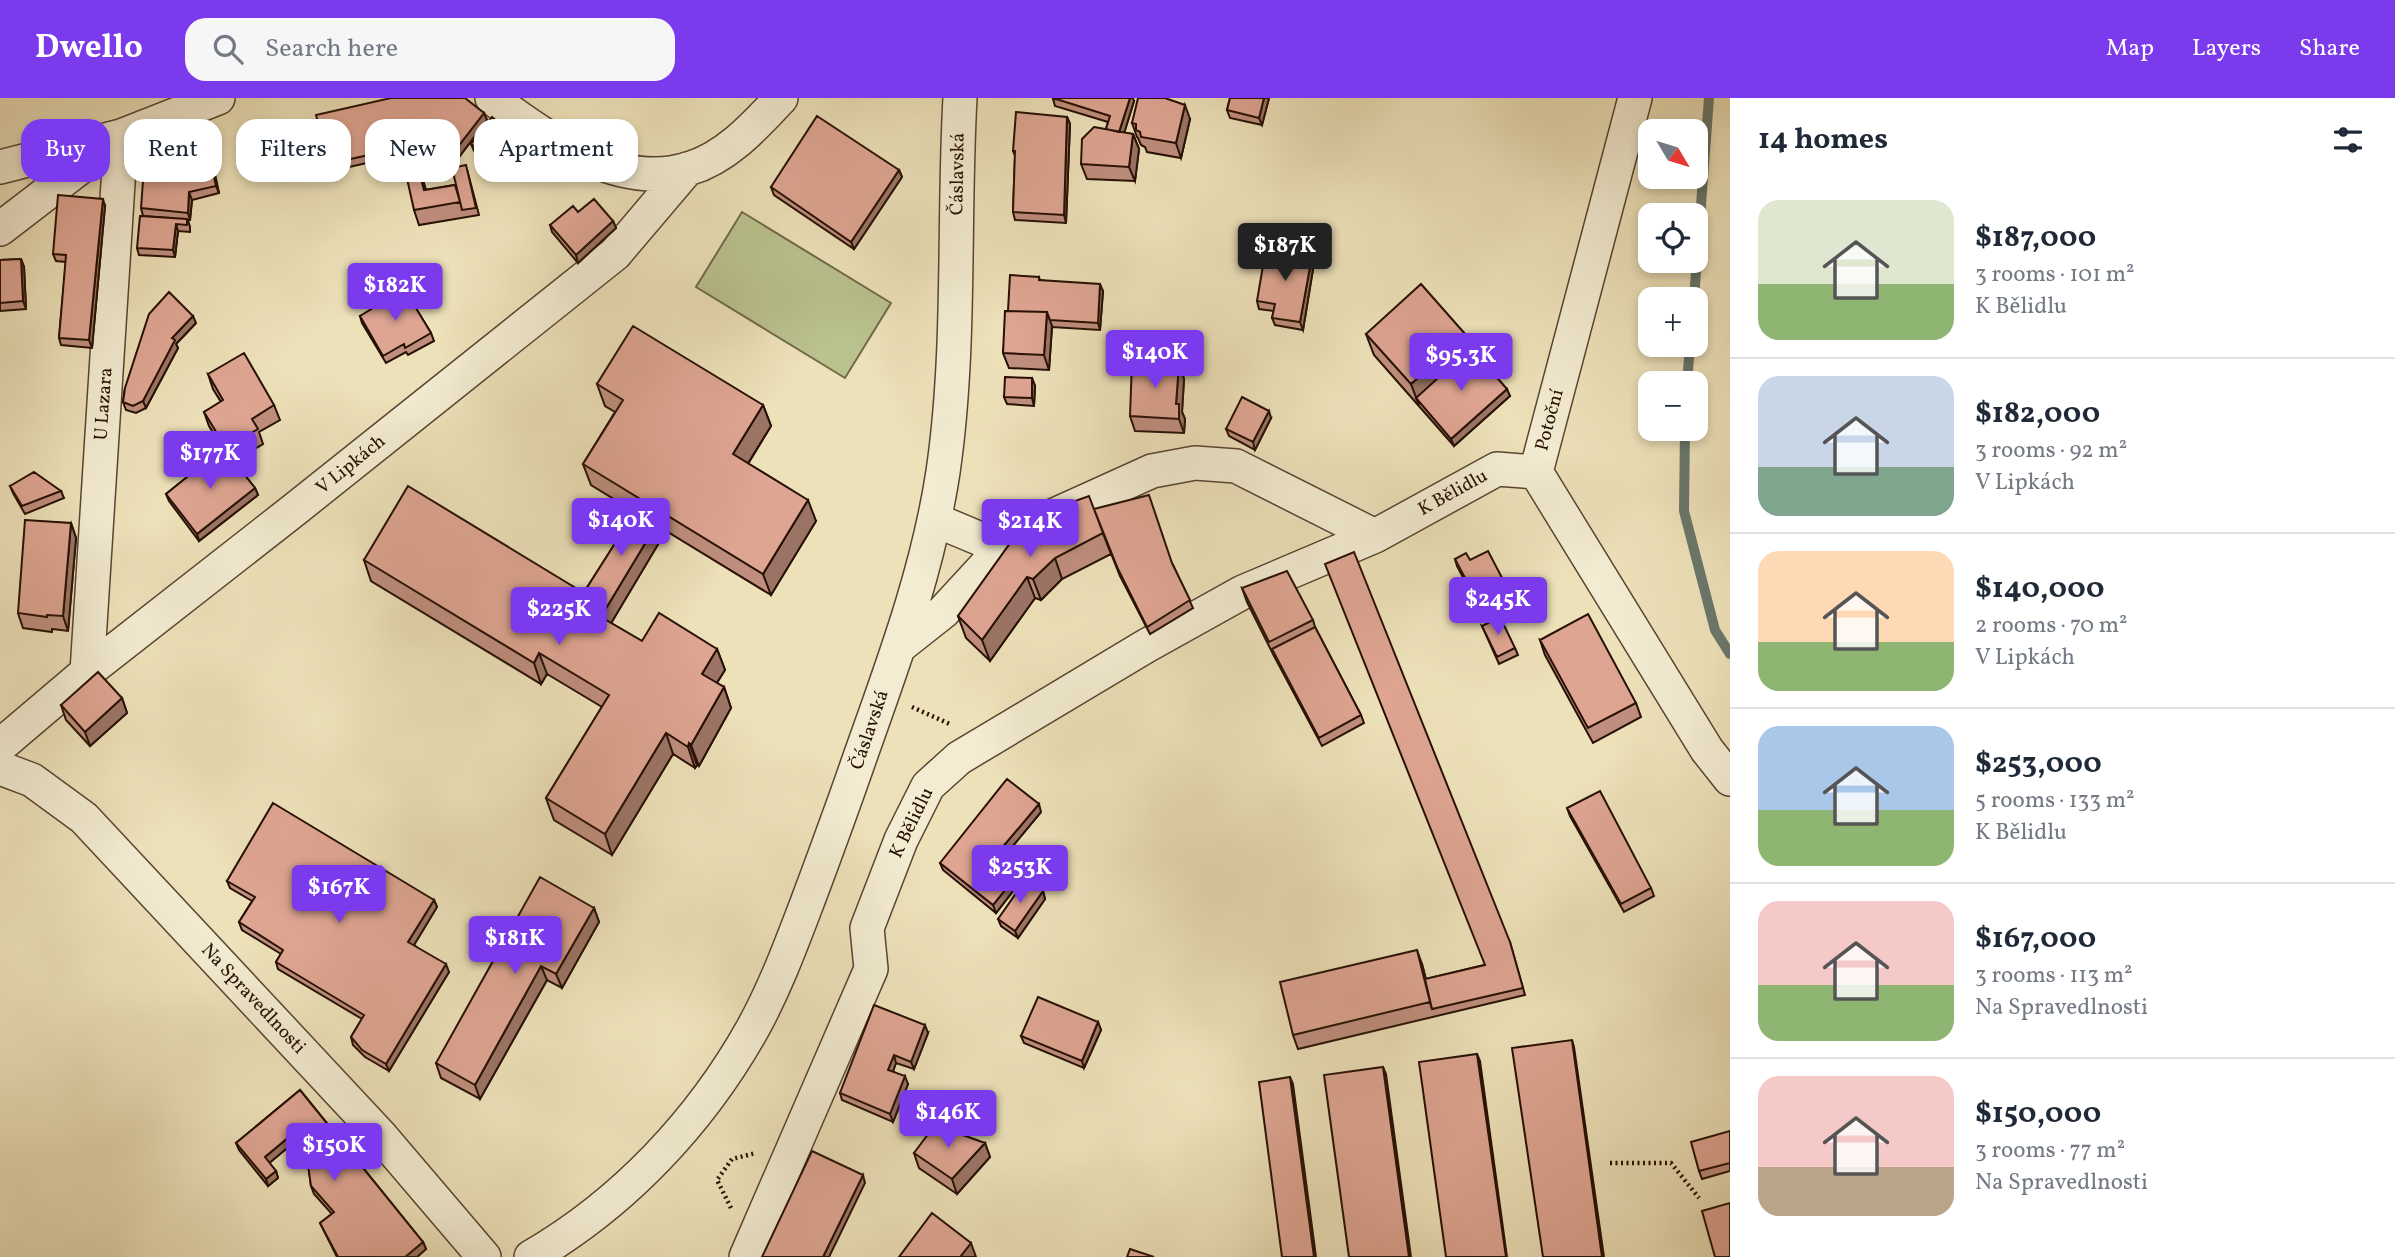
<!DOCTYPE html>
<meta charset="utf-8">
<style>
:root{--surface:#fff;--page:#f6f6f7;--text:#1f2937;--muted:#747a83;--line:#e0e1e3;--accent:#7c3aed}
body{margin:0;font-family:Vollkorn,serif;background:var(--page);color:var(--text);height:100vh;display:flex;flex-direction:column;font-size:26px;white-space:nowrap}
*{box-sizing:border-box;margin:0}
p{font-size:23px;color:var(--muted)}
.icon{flex:none;width:38px;height:38px;fill:none;stroke:currentColor;stroke-width:2;stroke-linecap:round;stroke-linejoin:round}
.map{position:relative;flex:1;overflow:hidden}
.drawer{display:flex;flex-direction:column;background:var(--surface);width:665px}
.drawer>*{flex:none}
.top-card{position:absolute;left:21px;top:21px;width:665px;height:63px;display:flex;gap:14px}
.needle{width:46px;rotate:128deg}
.buttons{position:absolute;left:1638px;top:21px;display:grid;gap:14px}
.buttons a{display:grid;place-items:center;width:70px;height:70px;border-radius:14px;background:var(--surface);box-shadow:0 4px 10px #0003;font-size:35px}
.price{position:absolute;translate:-50% -60px;padding:0 16px;border-radius:7px;background:var(--accent);color:#fff;font-size:23px;line-height:46px;filter:drop-shadow(0 2px 4px #0008)}
.price::after{content:'';position:absolute;left:50%;top:42px;width:21px;height:16px;margin-left:-10px;background:inherit;clip-path:polygon(0 0,100% 0,50% 100%)}
.price.on{background:#222;color:#fff}
ul{padding:0;list-style:none}
li{display:flex;align-items:center;gap:21px;height:175px;padding:0 28px}
li+li{border-top:2px solid var(--line)}
li span{display:grid;place-items:center;flex:none;width:196px;height:140px;border-radius:21px;color:#555}
li>.icon{margin-inline-start:auto}
span .icon{width:84px;height:84px;fill:#fffc;stroke-width:1}
li b{font-size:30px}
h2{display:flex;justify-content:space-between;align-items:center;height:84px;padding:0 28px;font-size:30px}
.tag{padding:0 24px;border-radius:21px;background:var(--surface);box-shadow:0 4px 10px #0003;font-size:24px;line-height:63px}
.tag.on{background:var(--accent);color:#fff}
header{display:flex;align-items:center;gap:42px;box-sizing:border-box;height:98px;padding:0 35px;background:var(--accent);color:#fff}
header strong{font-size:33px}
nav{display:flex;gap:38px;margin-inline-start:auto;font-size:24px}
.search{width:490px;height:63px;background:var(--page);display:flex;align-items:center;gap:18px;box-sizing:border-box;padding:0 24px;border-radius:21px;color:var(--muted);font-size:26px}
main{display:flex;flex:1;min-height:0}
.map>svg:first-child{display:block}
</style>
<header>
<strong>Dwello</strong>
<div class="search"><svg class="icon" aria-label="search" viewBox="0 0 24 24"><circle cx="10" cy="10" r="6"/><path d="M15 15l6 6"/></svg>Search here</div>
<nav><a>Map</a><a>Layers</a><a>Share</a></nav>
</header>
<main>
<div class="map">
<svg width="1730" height="1159" viewBox="0 0 1730 1159">
<rect width="100%" height="100%" fill="#ede1b9"/>
<filter id="stains"><feTurbulence type="fractalNoise" baseFrequency=".00286" numOctaves="4"/><feColorMatrix values="0 0 0 0 .2 0 0 0 0 .09 0 0 0 0 .02 0 0 0 .5 -.17"/></filter>
<radialGradient id="worn" r=".72"><stop offset=".6" stop-color="#630" stop-opacity="0"/><stop offset="1" stop-color="#630" stop-opacity=".3"/></radialGradient>
<!-- green -->
<path fill="#bac28e" stroke="#70694a" stroke-width="2" d="M742 114 891 205 845 280 696 189Z"/>
<g fill="none" stroke-linecap="round" stroke-linejoin="round">
<!-- stream -->
<path stroke="#6b786d" stroke-width="10" d="M1694 201 1709 0
M1687 285 1690 247
M1685 331 1684 413 1715 532 1730 556"/>
<!-- minor casing -->
<g stroke="#584432" stroke-width="36">
<path id="minor" d="M492 0C543 39 619 93 688 71 726 60 755 28 781 0
M1635 0 1536 374 1707 652 1730 681
M0 69 121 38 87 574
M0 131 121 38 218 0
M935 422 1002 450
M900 548 943 514 1002 450 1026 430 1152 373 1195 365 1236 368 1375 438 1497 371 1536 374
M0 648 87 574 294 412 615 156 687 71
M0 670 32 682 84 720 380 1037 484 1159
M531 1159C624 1105 701 1023 753 930 775 890 791 847 807 805 825 757 843 708 860 659 893 566 928 473 943 374 961 251 953 124 960 0
M746 1159 871 871 867 830 901 742 928 688 959 660 1146 548 1243 494 1375 438"/>
</g>
<!-- path -->
<path stroke="#271005" stroke-width="4.5" stroke-dasharray="2 3.5" stroke-linecap="butt" d="M912 609 952 627
M1610 1065H1671L1699 1100
M731 1110 717 1082 732 1061 756 1055"/>
<!-- minor -->
<use href="#minor" stroke="#f3ecd2" stroke-width="33"/>
</g>
<!-- wall -->
<path fill="#bf8e7e" stroke="#271005" stroke-width="2" d="M1230 0H1269L1262 27 1230 20 1227 12Z
M1053 1 1134 3 1124 35 1133 36 1139 51 1135 83 1087 81 1081 66 1106 31 1108 24 1055 8Z
M484 15 487 22 456 63 438 49 331 73 328 66Z
M1067 19 1070 26 1066 125 1015 122 1013 114 1015 58 1013 53Z
M1190 21 1181 60 1147 54 1145 49 1141 47 1138 40 1137 39 1132 25Z
M512 40 491 67 474 53 471 46Z
M209 50 219 95 192 102 190 122H188L190 129V134L178 133 175 159 139 157 137 150 172 120 143 118 141 110Z
M419 69 426 92 455 87 459 99 468 75 479 117 419 127 414 112Z
M899 72 902 79 854 151 774 97 771 89Z
M105 108 92 250 61 247 59 240 66 164 56 163 53 156Z
M613 123 616 130 578 165 552 134 550 127Z
M1312 158 1314 165 1303 232 1275 227 1272 220 1274 213 1259 211 1257 203Z
M21 161 24 169 26 211 0 213V162Z
M1039 179 1040 182 1103 193 1100 232 1052 229 1049 272 1009 270 1003 255 1008 213Z
M413 202V206L431 235 434 243 408 257 406 254 386 265 362 225 360 218Z
M196 225 176 246 178 250 146 310 136 315 126 312 123 304 125 290Z
M1366 236 1466 237 1471 250 1510 298 1454 348 1374 257Z
M1179 266 1184 281 1182 314 1185 321 1184 335 1135 333 1130 318Z
M208 276 274 307 280 322 259 334 263 346 234 363 255 390 258 397 199 443 169 403 166 396 223 351 209 328 204 314 221 304 213 291Z
M1032 280 1035 288 1034 308 1007 306 1004 299Z
M597 286 763 307 771 328 748 366 816 423 771 497 666 433 611 525 642 543 717 551 725 572 717 585 724 589 731 610 699 668 697 667 695 670 673 656 612 757 554 722 546 700 602 609 547 576 541 586 371 483 364 462 579 492 581 499 635 414 591 387 583 366 615 314 605 308Z
M1271 320 1255 352 1229 338 1226 331Z
M10 388 61 393 64 400 25 416 13 395Z
M1094 411 1173 467 1193 510 1150 536 1120 478 1100 428 1111 456 1062 481 1041 502 1035 500 990 563 966 540 958 518Z
M71 425 76 440 68 533 52 531V534L23 530 18 515Z
M1455 461 1470 462 1511 497 1513 504 1484 519 1457 468Z
M1242 490 1313 522 1315 529 1361 617 1364 625 1322 648 1274 558 1247 504Z
M1482 528 1515 550 1518 557 1499 566Z
M1540 542 1636 605 1641 619 1593 645 1545 557Z
M122 600 127 615 90 648 66 622 61 607Z
M1567 710 1651 790 1654 798 1624 814 1570 718Z
M1041 714 1000 763 1017 777 1020 784 996 815 943 772 940 765Z
M227 783 434 802 437 809 414 847 449 874 389 973 365 959 353 947 351 939 362 921 278 871 276 864 281 856 242 832 239 824 252 803 230 790Z
M1043 793 1045 801 1018 840 1001 828 998 821Z
M594 810 599 824 562 890 547 882 480 1001 441 980 436 965Z
M1510 844 1525 897 1298 951 1293 937 1422 866 1426 881 1484 867Z
M1098 924 1101 932 1084 970 1024 945 1021 938Z
M928 935 914 971 896 965 893 973 908 986 893 1024 842 1002 840 995Z
M300 992 423 1144 426 1151 417 1159H337L320 1125 332 1116 314 1096 311 1088 308 1065 292 1046 269 1065 276 1073 278 1080 268 1088 239 1052 236 1045Z
M1730 1033V1073L1702 1081 1699 1073Z
M985 1045 990 1059 957 1096 919 1070 914 1055Z"/>
<!-- shaded-wall -->
<path fill="#9b7466" stroke="#271005" stroke-width="2" d="M1130 0H1133L1134 3 1122 42 1119 35Z
M1264 0H1269L1262 27 1259 20Z
M1185 7 1190 21 1181 60 1176 45Z
M484 15 487 22 456 63 453 55Z
M1067 19 1070 26 1066 125 1064 117Z
M509 33 512 40 491 67 489 59Z
M1133 36 1139 51 1135 83 1129 69Z
M206 42 209 50 219 95 216 88Z
M414 54 419 69 430 106 424 92Z
M899 72 902 79 854 151 851 144Z
M189 94 192 102 190 122 188 115Z
M103 101 105 108 92 250 89 242Z
M613 123 616 130 578 165 576 157Z
M176 126 178 133 175 159 173 152Z
M1312 158 1314 165 1303 232 1300 224Z
M21 161 24 169 26 211 23 203Z
M1100 186 1103 193 1100 232 1098 225Z
M1047 214 1052 228 1049 272 1044 257Z
M193 218 196 225 176 246 178 250 146 310 143 303 172 240Z
M1466 237 1474 258 1416 300 1419 307 1411 286Z
M1179 266 1184 281 1182 314 1185 321 1184 335 1179 321 1176 306Z
M1032 280 1035 288 1034 308 1032 300Z
M1507 291 1510 298 1454 348 1451 341Z
M763 307 771 328 740 378 733 356Z
M1269 313 1271 320 1255 352 1253 344Z
M255 390 258 397 199 443 197 436Z
M808 402 816 423 771 497 763 476Z
M661 419 666 433 607 532 602 517Z
M71 425 76 440 68 533 63 518Z
M1055 460 1062 481 1041 502 1033 481Z
M1027 479 1035 500 990 563 982 542Z
M599 510 607 532 596 516Z
M717 551 725 572 709 597 702 576Z
M539 555 547 576 541 586 534 565Z
M724 589 731 610 699 668 691 647Z
M122 600 127 615 90 648 85 634Z
M666 635 673 656 612 757 605 736Z
M689 645 697 667 695 670 688 649Z
M1039 706 1041 714 998 766 995 758Z
M1017 777 1020 784 996 815 993 807Z
M1043 793 1045 801 1018 840 1015 833Z
M434 802 437 809 411 852 408 844Z
M594 810 599 824 562 890 556 876Z
M1417 852 1422 866 1433 911H1432L1430 904Z
M446 866 449 874 389 973 386 966Z
M541 868 547 882 480 1001 475 987Z
M1098 924 1101 932 1084 970 1082 963Z
M925 927 928 935 914 971 911 964Z
M1572 942 1574 949 1604 1159H1602Z
M1477 956 1480 963 1507 1159H1506Z
M894 957 896 965 891 979 888 972Z
M1383 969 1386 976 1411 1159H1409Z
M905 978 908 986 893 1024 890 1016Z
M1290 979 1293 986 1316 1159H1314Z
M289 1039 292 1046 267 1067 265 1059Z
M985 1045 990 1059 957 1096 952 1081Z
M276 1073 278 1080 268 1088 266 1081Z
M863 1077 865 1085 829 1159H823Z
M423 1144 426 1151 417 1159H405Z
M971 1145 976 1159H960Z"/>
<!-- building -->
<path fill="#dea592" stroke="#271005" stroke-width="2" d="M391 0H465L484 15 453 55 436 42 328 66 316 17Z
M1053 0H1130L1119 34 1106 31 1110 18Z
M1138 0H1165L1185 7 1176 45 1141 39 1140 34 1136 32V26L1132 25Z
M1230 0H1264L1259 20 1227 12Z
M1016 14 1067 19 1064 117 1013 114 1015 53H1013Z
M817 18 899 72 851 144 771 89Z
M492 19 509 33 489 59 471 46Z
M1094 29 1133 36 1129 69 1081 66 1082 41Z
M206 42 216 88 189 94 188 115 141 110 145 56Z
M414 54 424 92 455 87 460 104 414 112 402 58Z
M466 67 476 110 462 112 452 70Z
M58 97 103 101 89 242 59 240 66 157 53 156Z
M594 101 613 123 576 157 550 127 573 108 578 114Z
M140 118 187 121V127L176 126 173 152 137 150Z
M1266 150 1312 158 1300 224 1272 220 1275 206 1257 203Z
M21 161 23 203 0 205V162Z
M1010 177 1039 179V182L1100 186 1098 225 1050 222 1047 214 1008 213Z
M1421 186 1466 237 1411 286 1366 236Z
M398 192H407L410 195 411 202 431 235 405 250 404 246 383 258 360 218 394 197Z
M169 194 193 218 172 240 175 242 143 303 133 308 123 304 125 290 149 216Z
M1005 213 1047 214 1044 257 1003 255Z
M633 228 763 307 733 356 808 402 763 476 583 366 623 302 597 286Z
M1471 250 1507 291 1451 341 1416 300Z
M244 255 274 307 252 321 258 331 226 350 204 314 223 302 208 276Z
M1132 264 1179 266 1176 306H1179V321L1130 318Z
M1005 279 1032 280V300L1004 299Z
M1242 299 1269 313 1253 344 1226 331Z
M223 350 255 390 197 436 166 396Z
M34 374 61 393 22 408 10 388Z
M408 388 579 492 576 496 599 510 596 516 642 543 659 515 717 551 702 576 724 589 691 647 689 645 688 649 666 635 605 736 546 700 609 597 539 555 534 565 364 462Z
M1149 397 1172 465 1190 502 1147 529 1118 471 1094 411Z
M1089 398 1103 435 1055 460 1033 481 1027 479 982 542 958 518 1028 420Z
M640 406 661 419 602 517 599 510 581 499Z
M25 422 71 425 63 518 47 517V519L18 515Z
M1488 453 1511 497 1482 512 1455 461 1466 455 1470 462Z
M1354 454 1510 844 1523 890 1432 911 1425 881 1485 867 1325 466Z
M1287 473 1313 522 1269 544 1242 490Z
M1588 516 1636 605 1588 630 1540 542Z
M1500 519 1515 550 1497 559 1482 528Z
M1315 529 1361 617 1319 640 1272 551Z
M98 574 122 600 85 634 61 607Z
M1007 681 1039 706 995 758 1017 777 993 807 940 765Z
M1600 693 1651 790 1621 806 1567 710Z
M273 705 434 802 408 844 446 866 386 966 362 952 351 939 364 917 276 864 283 852 239 824 255 799 227 783Z
M540 779 594 810 556 876 541 868 475 987 436 965Z
M1026 781 1043 793 1015 833 998 821Z
M1417 852 1430 904 1293 937 1280 884Z
M1038 899 1098 924 1082 963 1021 938Z
M874 907 925 927 911 964 894 957 888 972 905 978 890 1016 840 995Z
M1572 942 1602 1159H1543L1512 950Z
M1477 956 1506 1159H1446L1419 964Z
M1383 969 1409 1159H1349L1324 977Z
M1290 979 1314 1159H1282L1259 984Z
M300 992 423 1144 405 1159H338L320 1125 334 1114 311 1088 307 1060 289 1039 265 1059 276 1073 266 1081 236 1045Z
M935 1027 985 1045 952 1081 914 1055Z
M1730 1033V1065L1699 1073 1691 1044Z
M812 1053 863 1077 823 1159H762Z
M1730 1105V1159H1715L1702 1113Z
M932 1115 971 1145 960 1159H899Z
M1130 1151 1154 1159H1127Z"/>
<g text-anchor="middle" dominant-baseline="central" stroke-width="5" stroke-linejoin="round" paint-order="stroke">
<!-- street labels -->
<g font-size="19" fill="#271005" stroke="#f3ecd2">
<text transform="translate(958 76) rotate(-89)">Čáslavská</text>
<text transform="translate(104 306) rotate(-86)">U Lazara</text>
<text transform="translate(1550 322) rotate(-75)">Potoční</text>
<text transform="translate(351 367) rotate(-39)">V Lipkách</text>
<text transform="translate(1453 395) rotate(-29)">K Bělidlu</text>
<text transform="translate(870 632) rotate(-71)">Čáslavská</text>
<text transform="translate(912 725) rotate(-64)">K Bělidlu</text>
<text transform="translate(253 901) rotate(47)">Na Spravedlnosti</text>
</g>
</g>
<rect width="100%" height="100%" filter="url(#stains)"/>
<rect width="100%" height="100%" fill="url(#worn)"/>
</svg>
<div class="buttons">
<a><svg class="needle" viewBox="-14 -14 28 28"><path d="M0-13l5 13h-10z" fill="#e53935"/><path d="M0 13l5-13h-10z" fill="#747a83"/></svg></a>
<a><svg class="icon" aria-label="locate" viewBox="0 0 24 24"><circle cx="12" cy="12" r="6"/><path d="M12 2v4M12 18v4M2 12h4M18 12h4"/></svg></a>
<a>+</a>
<a>−</a>
</div>
<b class="price on" style="left:1285px;top:185px">$187K</b>
<b class="price" style="left:395px;top:225px">$182K</b>
<b class="price" style="left:1155px;top:292px">$140K</b>
<b class="price" style="left:1461px;top:295px">$95.3K</b>
<b class="price" style="left:210px;top:393px">$177K</b>
<b class="price" style="left:621px;top:460px">$140K</b>
<b class="price" style="left:1030px;top:461px">$214K</b>
<b class="price" style="left:1498px;top:539px">$245K</b>
<b class="price" style="left:559px;top:549px">$225K</b>
<b class="price" style="left:1020px;top:807px">$253K</b>
<b class="price" style="left:339px;top:827px">$167K</b>
<b class="price" style="left:515px;top:878px">$181K</b>
<b class="price" style="left:948px;top:1052px">$146K</b>
<b class="price" style="left:334px;top:1085px">$150K</b>
<div class="top-card">
<a class="tag on">Buy</a>
<a class="tag">Rent</a>
<a class="tag">Filters</a>
<a class="tag">New</a>
<a class="tag">Apartment</a>
</div>
</div>
<section class="drawer">
<h2>14 homes<svg class="icon" aria-label="filters" viewBox="0 0 24 24"><path d="M4 7h16M4 17h16"/><circle cx="9" cy="7" r="2"/><circle cx="15" cy="17" r="2"/></svg></h2>
<ul>
<li><span style="background:linear-gradient(#dfe7d0 60%,#8fb573 0)"><svg class="icon" aria-label="home" viewBox="0 0 24 24"><path d="M3 11l9-7 9 7M6 9v11h12V9"/></svg></span><div><b>$187,000</b><p>3 rooms · 101 m²</p><p>K Bělidlu</p></div></li>
<li><span style="background:linear-gradient(#c9d6e8 65%,#7fa58c 0)"><svg class="icon" aria-label="home" viewBox="0 0 24 24"><path d="M3 11l9-7 9 7M6 9v11h12V9"/></svg></span><div><b>$182,000</b><p>3 rooms · 92 m²</p><p>V Lipkách</p></div></li>
<li><span style="background:linear-gradient(#ffd9b3 65%,#8fb573 0)"><svg class="icon" aria-label="home" viewBox="0 0 24 24"><path d="M3 11l9-7 9 7M6 9v11h12V9"/></svg></span><div><b>$140,000</b><p>2 rooms · 70 m²</p><p>V Lipkách</p></div></li>
<li><span style="background:linear-gradient(#a9c7e8 60%,#8fb573 0)"><svg class="icon" aria-label="home" viewBox="0 0 24 24"><path d="M3 11l9-7 9 7M6 9v11h12V9"/></svg></span><div><b>$253,000</b><p>5 rooms · 133 m²</p><p>K Bělidlu</p></div></li>
<li><span style="background:linear-gradient(#f6c9c9 60%,#8fb573 0)"><svg class="icon" aria-label="home" viewBox="0 0 24 24"><path d="M3 11l9-7 9 7M6 9v11h12V9"/></svg></span><div><b>$167,000</b><p>3 rooms · 113 m²</p><p>Na Spravedlnosti</p></div></li>
<li><span style="background:linear-gradient(#f6c9c9 65%,#b9a48a 0)"><svg class="icon" aria-label="home" viewBox="0 0 24 24"><path d="M3 11l9-7 9 7M6 9v11h12V9"/></svg></span><div><b>$150,000</b><p>3 rooms · 77 m²</p><p>Na Spravedlnosti</p></div></li>
</ul>
</section>
</main>
